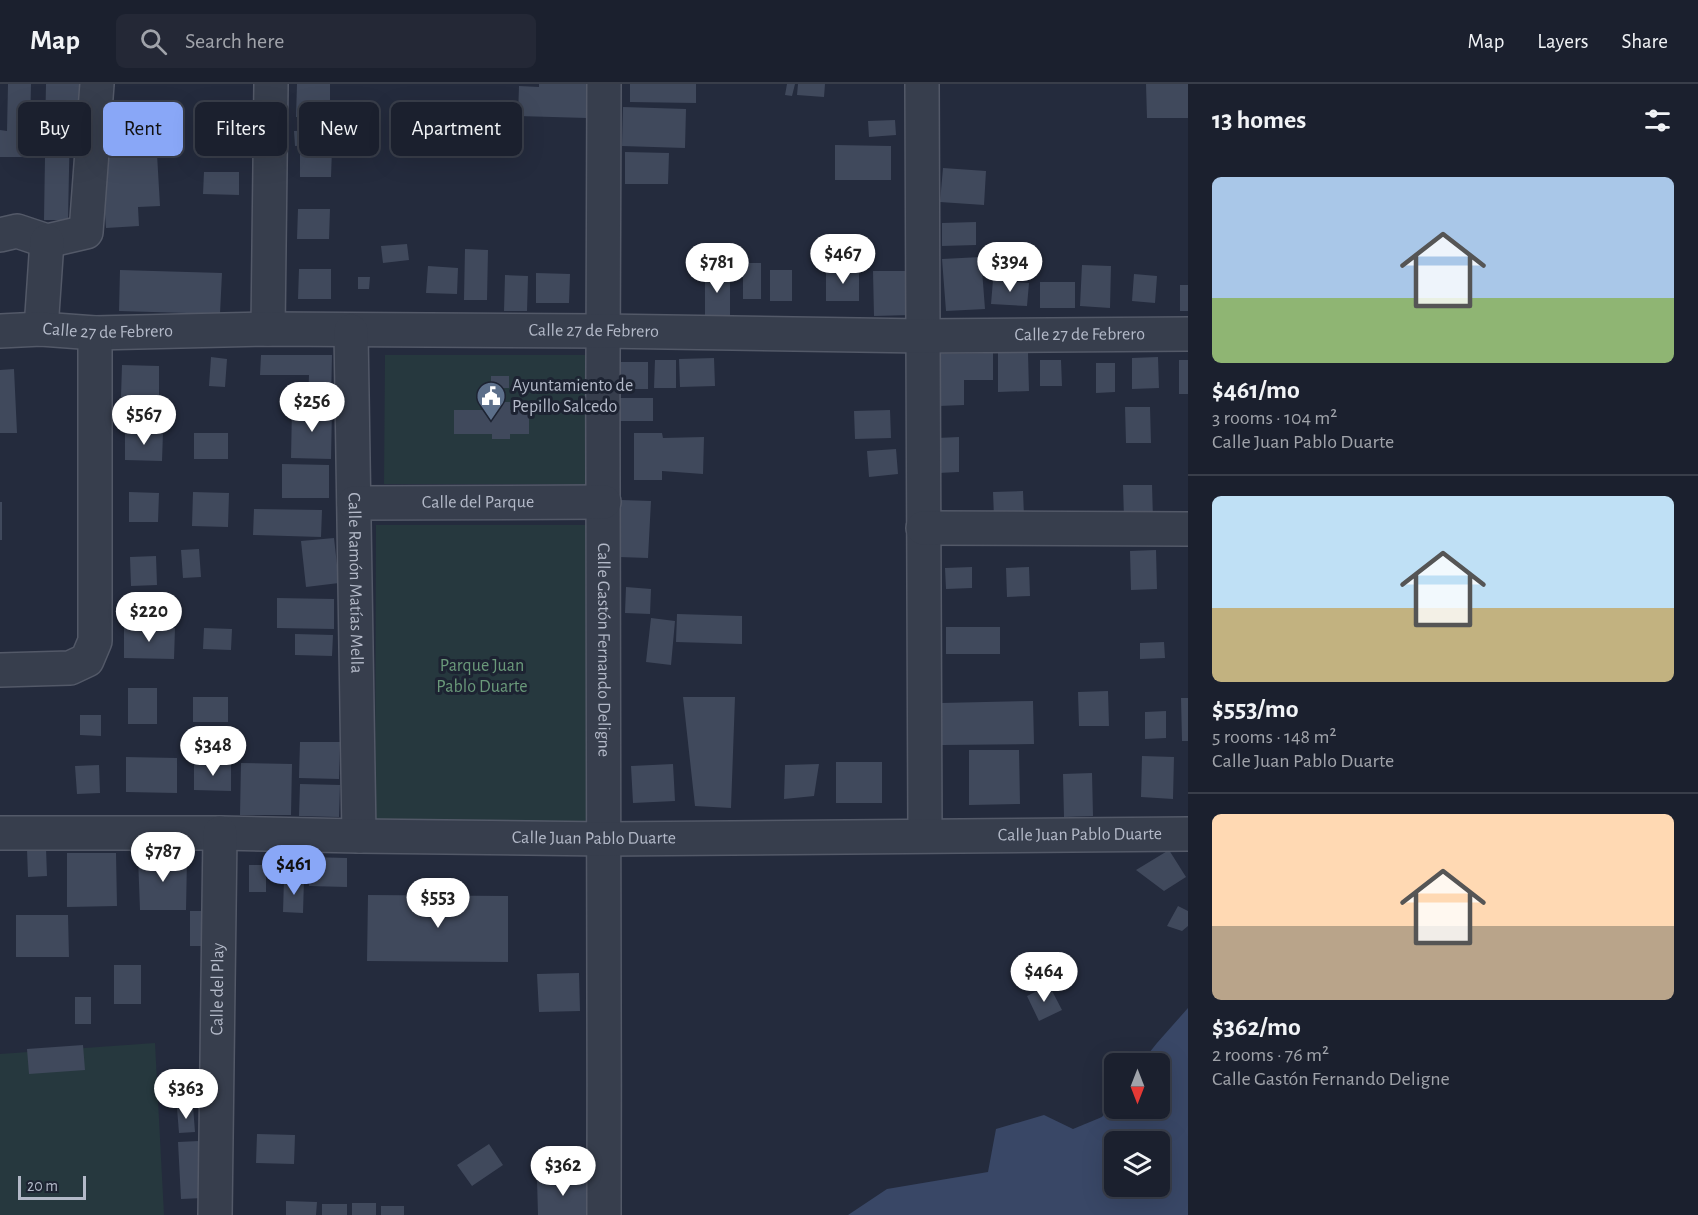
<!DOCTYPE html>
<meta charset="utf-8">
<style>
:root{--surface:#1b202e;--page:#242836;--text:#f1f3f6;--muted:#a0a3aa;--line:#393e4a;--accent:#89a7f7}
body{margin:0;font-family:"Alegreya Sans",sans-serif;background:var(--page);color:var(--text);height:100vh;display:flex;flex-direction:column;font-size:22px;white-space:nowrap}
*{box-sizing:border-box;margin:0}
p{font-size:20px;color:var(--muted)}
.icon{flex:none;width:33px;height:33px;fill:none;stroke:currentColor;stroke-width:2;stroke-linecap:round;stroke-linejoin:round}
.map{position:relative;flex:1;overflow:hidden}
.drawer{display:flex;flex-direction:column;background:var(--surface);width:510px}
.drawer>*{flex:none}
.top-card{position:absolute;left:18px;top:18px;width:570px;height:54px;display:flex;gap:12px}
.needle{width:39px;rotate:180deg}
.fabs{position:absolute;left:1104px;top:969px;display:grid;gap:12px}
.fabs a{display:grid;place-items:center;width:66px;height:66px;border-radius:9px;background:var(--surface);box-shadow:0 6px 24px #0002,0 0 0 2px var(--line);font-size:30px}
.scale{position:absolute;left:18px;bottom:15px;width:68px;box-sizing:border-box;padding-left:6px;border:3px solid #b3b9c8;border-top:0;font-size:16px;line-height:21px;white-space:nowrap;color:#b3b9c8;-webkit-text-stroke:4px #1d2332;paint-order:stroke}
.price{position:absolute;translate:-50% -51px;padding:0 14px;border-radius:21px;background:#fff;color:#222;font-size:20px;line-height:39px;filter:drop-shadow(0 2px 3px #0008)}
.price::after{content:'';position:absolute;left:50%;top:36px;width:18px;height:14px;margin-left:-9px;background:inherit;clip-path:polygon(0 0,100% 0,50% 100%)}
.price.active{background:var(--accent);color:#111}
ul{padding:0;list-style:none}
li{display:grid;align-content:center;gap:12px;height:318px;padding:0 24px}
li+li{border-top:2px solid var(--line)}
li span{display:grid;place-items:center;height:186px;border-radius:9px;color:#555}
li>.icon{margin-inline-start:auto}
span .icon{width:108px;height:108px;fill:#fffc;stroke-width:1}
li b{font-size:26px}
h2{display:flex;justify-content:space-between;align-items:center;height:72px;padding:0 24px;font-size:26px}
.tag{padding:0 21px;border-radius:9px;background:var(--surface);box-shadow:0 6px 24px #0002,0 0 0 2px var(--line);font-size:21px;line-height:54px}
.tag.active{background:var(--accent);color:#111}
header{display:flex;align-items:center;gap:36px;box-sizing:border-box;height:84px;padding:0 30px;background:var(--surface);border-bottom:2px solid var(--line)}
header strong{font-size:28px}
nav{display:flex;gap:33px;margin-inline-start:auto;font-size:21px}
.search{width:420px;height:54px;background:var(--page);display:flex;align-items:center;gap:15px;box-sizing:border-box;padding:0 21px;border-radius:9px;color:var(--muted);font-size:22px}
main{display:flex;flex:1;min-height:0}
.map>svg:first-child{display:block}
</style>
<header>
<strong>Map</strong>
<div class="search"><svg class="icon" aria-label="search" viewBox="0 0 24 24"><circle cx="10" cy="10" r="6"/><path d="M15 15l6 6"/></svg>Search here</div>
<nav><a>Map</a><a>Layers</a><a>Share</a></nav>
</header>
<main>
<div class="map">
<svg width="1188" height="1131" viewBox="0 0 1188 1131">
<rect width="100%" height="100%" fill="#242b3d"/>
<!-- green -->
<path fill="#26383e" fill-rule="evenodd" d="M385 271H589L588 400H384ZM510 318V326H529L528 350H510V355L492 350H454V326H494Z
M376 441H589V743H375Z
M155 959 164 1131H0V970Z"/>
<!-- water -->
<path fill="#394766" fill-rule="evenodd" d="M1188 924V1131H848L887 1105 988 1088 996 1045 1044 1031 1073 1045 1102 1033 1114 1016V1024H1160V980L1141 979 1157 959ZM1114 1058H1160V1102H1114Z"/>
<!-- building -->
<path fill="#40495c" d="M8 0H31L30 47H45L46 0H85L84 39 70 38 68 136H44L45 73H0V46L7 47Z
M297 0H330V34L296 33Z
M539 0H588L587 34 518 32 519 2 539 3Z
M630 0H696V19L630 18Z
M787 0H795L792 12 785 11Z
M798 0H825L824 13 797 11Z
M1146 0H1188V34H1147Z
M623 23 686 25 685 64 622 62Z
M895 36 896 51 869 53 868 37Z
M315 46V61L295 62 294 47Z
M835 61 891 62V96H835Z
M300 64 332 65 331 93H300Z
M625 68 669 69 668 100H625Z
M157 70 160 122 138 123 139 142 106 144 101 74Z
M943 84 986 87 984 121 940 118Z
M204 88H239V111L203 110Z
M298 125H330L329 155H297Z
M976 138V161L942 162V139Z
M407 160 409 176 383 179 381 162Z
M465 165 488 166 487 216H464Z
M981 173 985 225 946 227 942 175Z
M743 179H761V215H743Z
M1082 181 1111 182 1110 224 1080 222Z
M428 182 458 184 457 210 426 209Z
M299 185H331V215H298Z
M120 186 222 189 220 230 119 227Z
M770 186H792V217H770Z
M826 186H859V217H826Z
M873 187H910L911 231 874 232Z
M705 188H730V232H705Z
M536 189 570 190 569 219H536Z
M1134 190 1157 192 1155 219 1132 217Z
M505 191 528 192 527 227H504Z
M358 193H370L369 205H358Z
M993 196 1029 199 1027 222 991 220Z
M1040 198H1075V224H1040Z
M1180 201H1188V227H1180Z
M993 269V296H964V321L939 322 936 270Z
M998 269H1028L1029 307 998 308Z
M261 271H332L331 318H308L309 291H260Z
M211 273 227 275 225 303 209 302Z
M1158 273 1159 304 1132 305V274Z
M714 274 715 302 680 303 679 275Z
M655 276H676V304H654Z
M1040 276H1061L1062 302H1040Z
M1179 276H1188V310H1179Z
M615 278H648V305H615Z
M1096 279H1115V308L1096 309Z
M122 281 159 282V313H121Z
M14 285 17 349H0V286Z
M491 292H509V304H491Z
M613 314H653V337H614Z
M494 318H510V326H529V350H510V355H492V350H454V326H494Z
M1125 323H1150L1151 359H1126Z
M292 324H332L331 375 291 374Z
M890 326 891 354 855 355 854 327Z
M125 347 163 348 162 377 125 376Z
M194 349H228V375H194Z
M634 349H662L663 354 704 353 703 390 662 387V396H634Z
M959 353V388L938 389 937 354Z
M896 365 898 390 869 393 867 367Z
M282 380 329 381V414H282Z
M1123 401H1152L1153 435H1124Z
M1023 407 1024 432 994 433 993 408Z
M129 408 159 409 158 438H129Z
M193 408 229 409 228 443 192 442Z
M621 416 651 417 648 474 619 473Z
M0 418H2V456H0Z
M254 425 322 426 321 453 253 451Z
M334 454 339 499 306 503 301 457Z
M199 465 201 493 183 494 181 466Z
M1156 466 1157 505 1131 506 1130 467Z
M156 472 157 501 131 502 130 473Z
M972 483V504L946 505 945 484Z
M1029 483 1030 512 1007 513 1006 484Z
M626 503 651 505 650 530 625 529Z
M277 514 334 515V545L277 544Z
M677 530 742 532V560L676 558Z
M651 534 675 537 671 581 646 578Z
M946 543H1000V570H946Z
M124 544H175L174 575 124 574Z
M204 544 232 545 231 566 203 565Z
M295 550 333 551 332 572 295 571Z
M1164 558 1165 574 1140 575V559Z
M128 604H157V640H128Z
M1108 607 1109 642H1079L1078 608Z
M193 613H228V638H193Z
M683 613H735L731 724 695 722Z
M1181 614H1188V657H1182Z
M1033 617 1034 660 942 661 941 619Z
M1166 627V654L1145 655V628Z
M80 631H101V652L80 651Z
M300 658H340L339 695 299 694Z
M969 666H1019L1020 720 969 721Z
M1142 672 1174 673 1173 715 1141 713Z
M126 673 177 674V709L126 708Z
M836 678H882V719H836Z
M241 679 292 680 291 731H240Z
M194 680H231V707L194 706Z
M673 680 675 717 633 719 631 682Z
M819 680 814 712 784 715 785 681Z
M99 681 100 709 77 710 75 682Z
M1092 689 1093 732 1064 733 1063 690Z
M300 700 340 701 339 733 299 732Z
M46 764 47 792 28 793 27 765Z
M1169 766 1186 793 1164 807 1136 786Z
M67 769H116L117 822 67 823Z
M138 773 187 774 186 826H140Z
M309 773 347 774V803L309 802Z
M249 781H266V808H249Z
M284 795H304L303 829 283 828Z
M368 811 508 812V878L367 877Z
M1178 822 1188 827V842L1182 847 1167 842Z
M190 827H204V862H190Z
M16 831H68L69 873H16Z
M114 881H141V920H114Z
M579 889 580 927 539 928 537 890Z
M1049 901 1062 926 1039 937 1027 912Z
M75 913H91V940H75Z
M83 961 85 986 29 990 27 965Z
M193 1022 195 1048 179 1049 177 1024Z
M257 1050 295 1051 294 1080 256 1079Z
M199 1057 203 1114 181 1115 178 1058Z
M489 1060 503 1081 472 1102 457 1081Z
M589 1094V1131H538L537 1095Z
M286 1117 317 1118 316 1131H286Z
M352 1119H376V1131H352Z
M322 1120H347V1131H322Z
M381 1122H404V1131H381Z"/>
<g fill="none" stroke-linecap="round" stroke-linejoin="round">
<!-- minor casing -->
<g stroke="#535968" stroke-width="36">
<g id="minor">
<path id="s1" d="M604 0C601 377 605 754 604 1131"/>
<path d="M922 0 925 751"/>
<path d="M0 151 17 147 47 157 86 148 97 0"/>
<path d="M41 245 47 157"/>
<path d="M268 245 271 0"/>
<path id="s2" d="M0 247 41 245 95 249 268 245 602 247 923 252 1188 250"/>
<path id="s3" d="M351 247 359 752"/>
<path id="s4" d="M354 419 604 418"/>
<path d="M923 444 1188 445"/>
<path d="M0 586 70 584 87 576 95 557V249"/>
<path id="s5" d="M0 749H220L359 752 605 755 1188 750"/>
<path id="s6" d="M215 1131 220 749"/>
</g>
</g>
<!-- minor -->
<use href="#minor" stroke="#373e4d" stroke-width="33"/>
</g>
<!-- icons -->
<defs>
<g id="civic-pin" transform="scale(1.5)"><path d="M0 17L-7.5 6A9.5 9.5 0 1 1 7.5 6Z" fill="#5c6f8a" stroke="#1d2332"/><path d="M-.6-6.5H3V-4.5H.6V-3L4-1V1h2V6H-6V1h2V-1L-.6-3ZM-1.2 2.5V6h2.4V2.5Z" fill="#fff"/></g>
</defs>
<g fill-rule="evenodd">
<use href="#civic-pin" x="491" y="312"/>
</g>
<g text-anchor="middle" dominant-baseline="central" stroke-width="6" stroke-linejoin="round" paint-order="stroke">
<!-- street labels -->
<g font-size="18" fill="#b3b9c8" stroke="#1d2332">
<text stroke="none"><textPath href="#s2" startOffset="108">Calle 27 de Febrero</textPath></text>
<text stroke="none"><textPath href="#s2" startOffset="594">Calle 27 de Febrero</textPath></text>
<text stroke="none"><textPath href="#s2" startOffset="1080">Calle 27 de Febrero</textPath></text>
<text stroke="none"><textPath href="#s4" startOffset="124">Calle del Parque</textPath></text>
<text stroke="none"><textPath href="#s3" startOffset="252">Calle Ramón Matías Mella</textPath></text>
<text stroke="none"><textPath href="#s1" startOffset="566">Calle Gastón Fernando Deligne</textPath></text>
<text stroke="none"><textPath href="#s5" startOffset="1080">Calle Juan Pablo Duarte</textPath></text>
<text stroke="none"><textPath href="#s5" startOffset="594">Calle Juan Pablo Duarte</textPath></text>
<text stroke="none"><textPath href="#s6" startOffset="226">Calle del Play</textPath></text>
</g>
<!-- poi labels -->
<g font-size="18" fill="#b3b9c8" stroke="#1d2332" text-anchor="start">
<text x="512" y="302">Ayuntamiento de<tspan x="512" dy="21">Pepillo Salcedo</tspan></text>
</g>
<!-- park labels -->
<g font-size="18" fill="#6a997a" stroke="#1d2332">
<text x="482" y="582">Parque Juan<tspan x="482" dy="21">Pablo Duarte</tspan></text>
</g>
</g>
</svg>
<div class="fabs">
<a><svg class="needle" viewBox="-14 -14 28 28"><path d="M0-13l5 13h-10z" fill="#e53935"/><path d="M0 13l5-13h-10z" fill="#a0a3aa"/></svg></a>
<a><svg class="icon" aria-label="layers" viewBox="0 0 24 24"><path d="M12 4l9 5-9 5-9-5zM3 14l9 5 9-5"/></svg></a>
</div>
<div class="scale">20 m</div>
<b class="price" style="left:843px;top:201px">$467</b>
<b class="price" style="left:1010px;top:209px">$394</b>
<b class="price" style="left:717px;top:210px">$781</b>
<b class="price" style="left:312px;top:349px">$256</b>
<b class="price" style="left:144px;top:362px">$567</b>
<b class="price" style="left:149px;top:559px">$220</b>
<b class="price" style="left:213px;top:693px">$348</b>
<b class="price" style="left:163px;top:799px">$787</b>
<b class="price active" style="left:294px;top:812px">$461</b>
<b class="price" style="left:438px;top:845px">$553</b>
<b class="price" style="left:1044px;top:919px">$464</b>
<b class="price" style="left:186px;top:1036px">$363</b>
<b class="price" style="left:563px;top:1113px">$362</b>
<div class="top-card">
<a class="tag">Buy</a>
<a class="tag active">Rent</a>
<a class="tag">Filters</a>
<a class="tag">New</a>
<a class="tag">Apartment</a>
</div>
</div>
<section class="drawer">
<h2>13 homes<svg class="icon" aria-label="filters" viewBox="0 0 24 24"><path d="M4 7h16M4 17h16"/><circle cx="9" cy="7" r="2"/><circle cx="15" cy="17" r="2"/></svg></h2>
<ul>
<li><span style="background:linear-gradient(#a9c7e8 65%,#8fb573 0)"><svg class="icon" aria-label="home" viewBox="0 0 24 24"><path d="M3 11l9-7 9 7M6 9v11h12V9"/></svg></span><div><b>$461/mo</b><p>3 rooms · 104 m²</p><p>Calle Juan Pablo Duarte</p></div></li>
<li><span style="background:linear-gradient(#bfe0f5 60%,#c2b280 0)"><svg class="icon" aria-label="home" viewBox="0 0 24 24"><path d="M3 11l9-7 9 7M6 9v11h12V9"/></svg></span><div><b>$553/mo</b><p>5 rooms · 148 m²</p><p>Calle Juan Pablo Duarte</p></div></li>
<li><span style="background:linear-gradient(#ffd9b3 60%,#b9a48a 0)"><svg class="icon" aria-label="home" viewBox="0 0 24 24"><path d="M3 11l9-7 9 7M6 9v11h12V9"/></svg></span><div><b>$362/mo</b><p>2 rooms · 76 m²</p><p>Calle Gastón Fernando Deligne</p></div></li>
</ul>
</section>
</main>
